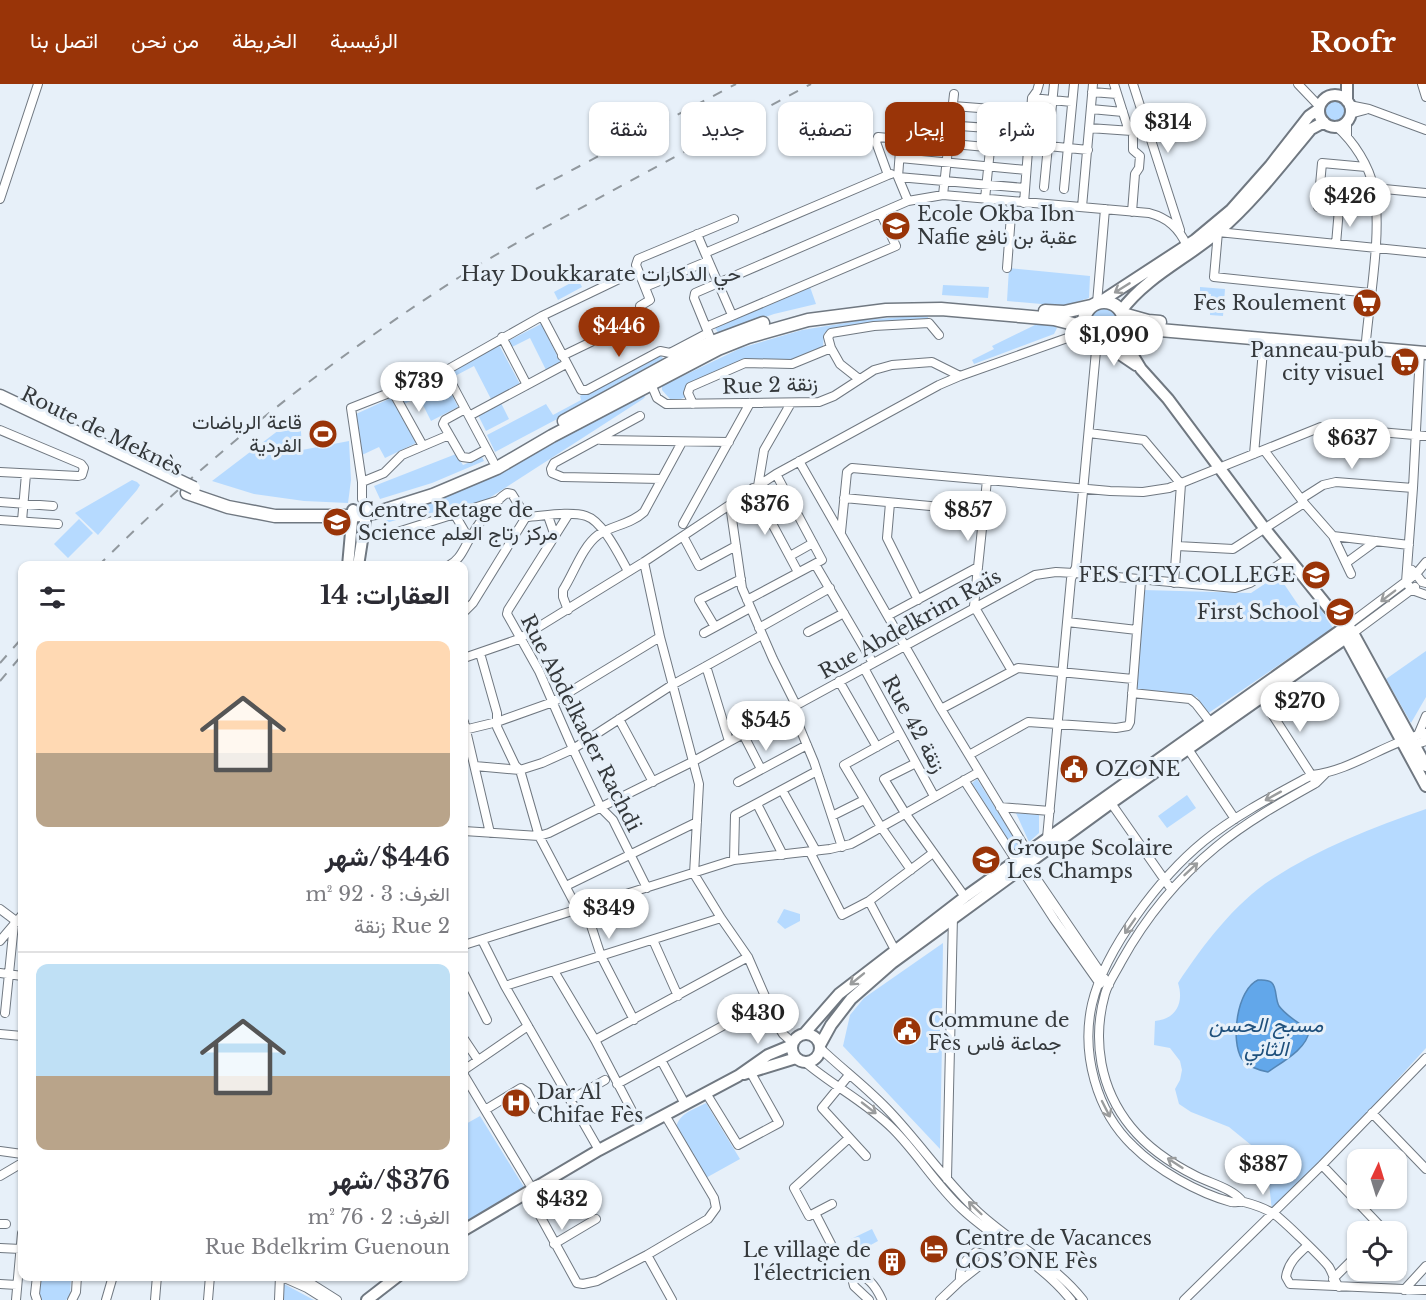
<!DOCTYPE html>
<html lang="ar">
<meta charset="utf-8">
<style>
:root{--surface:#fff;--page:#f2f2f3;--text:#2b2b33;--muted:#7c7c81;--line:#e1e1e2;--accent:#993408}
body{margin:0;font-family:"Libre Baskerville",Vazirmatn,serif;background:var(--page);color:var(--text);direction:rtl;height:100vh;display:flex;flex-direction:column;font-size:22px;white-space:nowrap}
*{box-sizing:border-box;margin:0}
p{font-size:20px;color:var(--muted)}
.icon{flex:none;width:33px;height:33px;fill:none;stroke:currentColor;stroke-width:2;stroke-linecap:round;stroke-linejoin:round}
.map{position:relative;flex:1;overflow:hidden;direction:ltr}
.details{position:absolute;left:18px;top:477px;width:450px;height:720px;display:flex;flex-direction:column;background:var(--surface);border-radius:12px;box-shadow:0 2px 4px #0004;direction:rtl}
.details>*{flex:none}
.banner{position:absolute;left:486px;top:18px;width:570px;height:54px;direction:rtl;display:flex;gap:12px}
.needle{width:39px;rotate:4deg}
.fabs{position:absolute;left:1347px;top:1065px;display:grid;gap:12px}
.fabs a{display:grid;place-items:center;width:60px;height:60px;border-radius:12px;background:var(--surface);box-shadow:0 2px 4px #0004;font-size:30px}
.price{position:absolute;translate:-50% -51px;padding:0 14px;border-radius:21px;background:#fff;color:#222;font-size:20px;line-height:39px;filter:drop-shadow(0 2px 3px #0008)}
.price::after{content:'';position:absolute;left:50%;top:36px;width:18px;height:14px;margin-left:-9px;background:inherit;clip-path:polygon(0 0,100% 0,50% 100%)}
.price.current{background:var(--accent);color:#fff}
ul{padding:0;list-style:none}
li{display:grid;align-content:center;gap:12px;height:318px;padding:0 18px}
li+li{border-top:2px solid var(--line)}
li span{display:grid;place-items:center;height:186px;border-radius:12px;color:#555}
li>.icon{margin-inline-start:auto}
span .icon{width:108px;height:108px;fill:#fffc;stroke-width:1}
li b{font-size:26px}
h2{display:flex;justify-content:space-between;align-items:center;height:72px;padding:0 18px;font-size:26px}
.pill{padding:0 21px;border-radius:12px;background:var(--surface);box-shadow:0 2px 4px #0004;font-size:21px;line-height:54px}
.pill.current{background:var(--accent);color:#fff}
header{display:flex;align-items:center;gap:36px;box-sizing:border-box;height:84px;padding:0 30px;background:var(--accent);color:#fff}
header strong{font-size:28px}
nav{display:flex;gap:33px;margin-inline-start:auto;font-size:21px}
.map>svg:first-child{display:block}
</style>
<header>
<strong>Roofr</strong>
<nav><a>الرئيسية</a><a>الخريطة</a><a>من نحن</a><a>اتصل بنا</a></nav>
</header>
<div class="map">
<svg width="1426" height="1216" viewBox="0 0 1426 1216">
<rect width="100%" height="100%" fill="#e7f0f9"/>
<!-- green -->
<path fill="#b6daff" d="M1323 26a12 12 0 1 1 24 0a12 12 0 1 1-24 0Z
M1009 184 1090 192 1089 214 1064 222 1007 217Z
M578 195 582 203 558 216 554 208Z
M943 201 989 203 988 214 942 211Z
M810 203 816 220 774 230 719 250 715 244Z
M1200 203 1225 205 1223 232 1210 231 1211 210 1200 209Z
M1091 237a14 14 0 1 1 28 0a14 14 0 1 1-28 0Z
M902 233H928V236L854 242 824 249 823 263 800 276H746L685 305 686 313 678 316 670 315 662 306V302L741 264 802 246 864 236Z
M1044 239 1054 241 1057 244 1054 250 974 280 972 276 994 265 992 262 1035 241Z
M541 240 561 279 546 286 530 254 512 263 508 257Z
M499 261 520 300 491 315 474 282 453 293 450 287Z
M660 270 665 278 495 368 487 351 546 320 553 331 581 316 580 312Z
M442 291 458 323 431 337 419 313 402 321 398 313Z
M642 307 645 313 643 315 480 420 403 434 386 439 383 426 432 414Z
M391 314 416 359 385 374 379 363 362 371 356 330Z
M501 319 509 335 486 347 478 331Z
M300 330 302 366 349 357 351 396 348 419 304 417 254 410 212 397Z
M456 370 463 381 482 373 484 377 432 399 380 415 374 402Z
M132 396 137 398 140 401 137 406 98 451 75 429Z
M79 435 93 449 68 474 54 460Z
M1278 491 1305 531 1320 524 1333 544 1207 630 1197 613 1134 607 1143 506 1251 509Z
M1426 567V613L1411 639 1386 595Z
M977 695 1021 765 1016 768 972 699Z
M1187 711 1196 724 1167 744 1158 732Z
M1426 725V964L1336 1063 1272 1127 1268 1090 1256 1065 1229 1043 1191 1028 1179 1020 1175 1005 1180 996 1182 986 1180 977 1170 964 1154 961 1155 937C1177 935 1184 918 1178 899 1203 861 1234 820 1272 795 1320 764 1373 743 1426 725Z
M1016 729 1039 731V749L1029 758Z
M784 825 800 830V837L785 845 777 838Z
M943 859 942 936H940V957L942 958 940 1065 843 962 850 931 864 914Z
M706 1019 740 1075 704 1095 676 1047C676 1030 693 1026 706 1019Z
M480 1032 524 1103 468 1137 464 1132V1041Z
M872 1145 878 1157 858 1168 851 1155Z
M39 1193H71L70 1212 66 1216H39L37 1213Z
M284 1200 312 1215 314 1216H279V1203Z"/>
<!-- water -->
<path fill="#62a7ea" stroke="#5486b6" stroke-width="1.5" d="M1258 896C1262 896 1268 895 1272 899 1277 904 1275 915 1279 922 1287 933 1299 938 1309 947 1307 965 1282 978 1268 988 1258 986 1248 983 1242 975 1230 957 1237 905 1258 896Z"/>
<g fill="none" stroke-linecap="round" stroke-linejoin="round">
<!-- street casing -->
<g stroke="#707881" stroke-width="10">
<path id="street" d="M1114 0 1127 41 1133 50V66L1140 72 1139 84 1135 90 1132 128
M1133 0 1180 146
M1298 0 1320 23
M1422 0 1426 13
M1092 8 1117 10
M1032 14 1072 18
M1349 21 1369 25 1426 46
M953 22 1031 28
M1091 25 1123 28
M1350 30 1365 26
M1347 37V52
M1336 42C1354 58 1369 81 1374 105 1382 148 1370 212 1366 257
M1089 44 1132 47 1146 43
M1028 60 1088 66
M900 74 1026 86
M891 90 888 91 876 58 878 53 1028 67
M897 90 898 93 1025 104
M1044 103 1054 0
M1374 104 1426 109
M1064 105 1074 0
M943 111 954 10
M0 115 38 0
M985 115 994 26
M908 117 898 93 902 40 905 38 1030 47
M1024 119 1032 14 1037 7 1039 0
M1082 123 1093 0
M697 150 705 169
M1336 160 1339 125 1318 123 1322 79 1366 83
M1007 184 1012 118
M645 203 708 177
M1370 209 1214 193 1218 148 1426 169
M1097 219 1105 125
M732 231 705 169 888 91
M542 232 581 306H587L660 267 670 269 708 249
M617 242 641 229 640 222 650 216 636 181 638 175 734 135
M706 243 896 162 881 130
M502 253 527 301
M712 258 694 214 695 209 908 117 943 111 1149 129C1168 134 1179 144 1187 162
M831 264 828 253 831 249 874 242 929 239 939 251
M1420 269 1413 404 1406 498 1412 506 1426 511
M562 272 591 258
M445 287 493 377
M651 300 657 314 666 320 819 318 834 312 874 286 892 281 932 278 960 292
M393 308 423 362
M693 320 688 309 690 303 745 279 792 280 831 264 840 280 859 295
M465 325 445 336 443 340 462 373 470 374 485 366
M469 332 566 280
M640 332 554 379 551 385 552 389 562 393 661 395
M0 346 81 380 84 384 82 391 78 392 0 388
M1089 349 1144 356 1181 400 1174 499
M601 356 729 358
M1264 366 1304 419 1333 452 1409 461
M1254 370 1264 255
M799 377 941 625 1023 760 1032 788 1109 901
M987 396 974 522 1012 587
M362 398 384 389 402 371 449 351
M758 402 764 366 791 319
M753 404 798 488
M844 414 984 427
M1301 415 1323 401 1336 398 1413 404
M0 418 53 422
M890 419 887 454 918 516
M730 421 742 504 773 575 796 621
M367 424 362 415V398L351 324 445 287 542 232 638 186
M455 431 469 455
M568 431 508 526 507 530 539 587 573 665 601 724 613 736 647 804
M548 432 555 452
M526 433C543 432 570 427 586 432 603 437 620 473 628 487
M0 436 58 440
M22 437 26 390
M683 440 750 319
M841 448 847 388 852 384 1110 407 1143 408 1169 404 1321 343 1426 352
M388 451 499 416
M683 452 699 482 736 462
M1333 452 1351 490
M1177 462 1233 465 1304 419
M790 472 813 459
M644 478 660 553 699 700 694 790 721 834 748 873 778 942 783 950 793 959
M1346 479 1376 457
M815 480 873 579
M448 482C460 476 463 466 469 456 476 443 494 417 507 409L512 410 526 433
M1412 486 1416 490 1426 478
M747 516 822 476 776 390
M568 526 563 513V506C574 489 582 463 598 451 612 441 630 441 644 428L682 358
M464 528 473 519 526 433
M889 531 978 483
M1067 538 1137 546
M1348 541 1416 490 1422 498 1426 499
M715 543 699 516 741 495
M759 544 830 504
M808 548 844 529
M704 549 750 524
M1353 549 1415 503
M480 569 497 629V643L515 681 520 686 539 752 578 826
M464 574 519 555 644 478 776 390 939 301 960 292 1087 247
M706 582 729 657
M864 584 934 712
M839 597 877 663
M1132 609 1190 615 1196 620 1210 638
M1261 613 1314 695
M791 623 814 678 842 763
M941 625 1018 584 1133 595
M619 635 653 698
M464 638 490 749
M464 646 497 638 553 618 660 553
M743 650 761 685
M900 650 844 681 881 743 911 786
M1418 651 1426 632
M1410 662 1426 657
M1188 665 1235 735
M969 671 1028 638 1116 644 1128 642 1130 638 1141 496
M916 679 884 695 905 729 965 813
M475 682 520 686 542 679 573 665 672 601 762 551
M964 696 1054 835 1100 900
M738 698 807 661
M782 706 816 767
M1111 719 1171 805
M757 720 783 771
M1000 723 1050 727
M832 732 864 716
M464 747 539 752 549 749 692 678 1035 491 1056 488 1074 489 1235 504 1250 499 1288 475
M1047 754 1071 495 1076 483 1097 256
M810 768 842 831 869 817 933 769
M734 776 735 731 817 687
M566 802 697 738
M869 817 895 866
M585 823 601 872 634 936
M0 825 16 837
M482 856 505 902 599 1066
M653 856 678 912
M0 857 22 831
M464 861 734 776 830 765 851 760 862 754 979 688
M554 887 595 956 641 1044
M0 889 22 892
M464 890 487 936
M505 902 721 834
M5 929 14 840
M0 950 22 952
M464 955 478 976
M595 956 748 873
M820 964C843 986 869 1005 891 1029 920 1060 944 1095 975 1125 1009 1158 1053 1178 1083 1216
M661 976 685 1020
M805 978C833 1002 866 1018 893 1045 918 1070 936 1101 962 1125 996 1157 1041 1178 1071 1216
M464 986 528 942
M464 991 533 1106
M849 991 822 1024 866 1072
M617 1000 768 917
M706 1009 738 1061 779 1039 751 989
M570 1016 605 996
M485 1026 521 1004 527 1008 536 1025
M1372 1029 1426 1085
M0 1067 22 1070
M1322 1081 1382 1144 1379 1148
M0 1092 22 1079
M947 1095 953 832
M528 1110 577 1199 583 1200 597 1197 647 1171 708 1135 716 1124 714 1114 665 1031
M1243 1118C1232 1104 1212 1100 1196 1092 1172 1080 1148 1064 1131 1043 1100 1005 1092 956 1105 910 1108 899 1116 888 1121 878 1146 833 1177 795 1216 763 1246 738 1282 718 1316 699L1325 690
M832 1120 809 1132 794 1104 849 1054
M815 1129 831 1160
M0 1140H6
M554 1160 596 1135
M1307 1162C1297 1171 1288 1179 1286 1193L1290 1200 1426 1206
M0 1164 21 1165
M647 1171 672 1216
M280 1192 307 1204 326 1216
M299 1192 337 1216
M1333 1195 1358 1170
M0 1200 17 1201
M1339 1203C1334 1196 1333 1190 1329 1183 1324 1176 1282 1135 1274 1130 1266 1125 1252 1120 1244 1118 1240 1117 1235 1119 1231 1118 1198 1109 1157 1086 1133 1062 1096 1027 1081 969 1092 920 1105 865 1160 793 1204 757 1236 731 1275 711 1312 691 1351 687 1387 658 1426 649
M1404 1206 1426 1182
M16 1216 22 1149
M37 1216 35 1210 37 1192
M72 1216 76 1208 77 1192
M106 1216 113 1192
M155 1216 157 1192
M208 1216 210 1192
M279 1216 280 1192
M869 1216 854 1202 853 1198 857 1191C869 1192 877 1205 882 1216
M940 1216 960 1197 983 1179 984 1174 982 1170 976 1168C965 1176 959 1182 960 1197
M1184 1216 1322 1081 1426 974"/>
</g>
<!-- secondary casing -->
<g stroke="#707881" stroke-width="14">
<path id="secondary" d="M1347 0V17
M1319 27a16 16 0 1 1 32 0a16 16 0 1 1-32 0Z
M1100 218 1195 156 1231 126 1270 82 1309 32 1319 25
M1121 227C1146 193 1186 175 1218 148 1253 118 1281 81 1311 45L1324 38
M1120 250 1141 285 1168 315 1265 445 1336 533 1348 541 1353 549 1426 682
M1102 258 1136 281
M348 482 353 426
M358 482 367 424
M1343 549 1426 702
M804 950 839 910 965 813 1348 541
M792 964a14 14 0 1 1 28 0a14 14 0 1 1-28 0Z
M820 961 831 941 851 915 892 879 1111 719 1353 549
M744 990 796 974
M464 1146 599 1066 738 992 768 971 792 961
M367 1216 398 1192"/>
</g>
<!-- primary casing -->
<g stroke="#707881" stroke-width="15">
<path id="primary" d="M1084 238a20 20 0 1 1 40 0a20 20 0 1 1-40 0Z
M1045 227 1064 228 1091 222
M1123 230 1148 237 1160 238
M1122 248 1148 245 1426 269
M0 312 152 384
M564 337 692 267 712 258 763 239
M187 409 228 423 275 432H352L379 428 433 411 497 384 552 352 718 265 748 253 808 236 886 226 941 225 1054 235 1085 243"/>
</g>
<!-- street -->
<use href="#street" stroke="#fff" stroke-width="8"/>
<!-- secondary -->
<use href="#secondary" stroke="#fff" stroke-width="10"/>
<!-- primary -->
<use href="#primary" stroke="#fff" stroke-width="12"/>
<!-- rail -->
<path stroke="#91989e" stroke-width="2" stroke-dasharray="10 10" stroke-linecap="butt" d="M536 105 736 0
M98 482C207 373 328 277 458 194 506 163 558 137 608 109 675 73 743 36 811 0
M0 579 22 554
M0 597 22 571"/>
<!-- primary-bridge casing -->
<g stroke="#707881" stroke-width="15" stroke-linecap="butt">
<path id="primary-bridge" d="M152 384 194 404"/>
</g>
<!-- primary-bridge -->
<use href="#primary-bridge" stroke="#fff" stroke-width="12"/>
</g>
<!-- one-way arrows -->
<defs><path id="oneway-shaft" d="M-6 0H5M1.5-3L5.5 0L1.5 3" fill="none" stroke-width="1.6" stroke-linecap="round" stroke-linejoin="round" transform="scale(1.5)"/></defs>
<g stroke="#9a9c9d">
<use href="#oneway-shaft" transform="translate(1122 204) rotate(148)"/>
<use href="#oneway-shaft" transform="translate(1388 512) rotate(143)"/>
<use href="#oneway-shaft" transform="translate(1273 712) rotate(151)"/>
<use href="#oneway-shaft" transform="translate(1191 785) rotate(-43)"/>
<use href="#oneway-shaft" transform="translate(1130 842) rotate(125)"/>
<use href="#oneway-shaft" transform="translate(857 895) rotate(141)"/>
<use href="#oneway-shaft" transform="translate(869 1024) rotate(38)"/>
<use href="#oneway-shaft" transform="translate(1106 1025) rotate(63)"/>
<use href="#oneway-shaft" transform="translate(1175 1079) rotate(-147)"/>
<use href="#oneway-shaft" transform="translate(975 1124) rotate(-136)"/>
</g>
<!-- icons -->
<defs>
<g id="school-disc" transform="scale(1.5)"><circle r="9.5" fill="#993408" stroke="#e7f0f9"/><path d="M0-5L7-2L0 1L-7-2ZM-4 1L0 2.5L4 1V4Q0 6-4 4Z" fill="#fff"/></g>
<g id="supermarket-disc" transform="scale(1.5)"><circle r="9.5" fill="#993408" stroke="#e7f0f9"/><path d="M-6-5.5h2.5l.6 2H6L4.5 2H-2.5L-4.4-4H-6ZM-1.5 3.2a1.3 1.3 0 1 0 .1 0ZM3 3.2a1.3 1.3 0 1 0 .1 0Z" fill="#fff"/></g>
<g id="stadium-disc" transform="scale(1.5)"><circle r="9.5" fill="#993408" stroke="#e7f0f9"/><path d="M0-5a6.5 5 0 1 0 0 10a6.5 5 0 1 0 0-10ZM-3.5-1.8h7v3.6h-7Z" fill="#fff"/></g>
<g id="civic-disc" transform="scale(1.5)"><circle r="9.5" fill="#993408" stroke="#e7f0f9"/><path d="M-.6-6.5H3V-4.5H.6V-3L4-1V1h2V6H-6V1h2V-1L-.6-3ZM-1.2 2.5V6h2.4V2.5Z" fill="#fff"/></g>
<g id="hospital-disc" transform="scale(1.5)"><circle r="9.5" fill="#993408" stroke="#e7f0f9"/><path d="M-5-5h3v3.5h4V-5h3V5h-3V1.5h-4V5h-3Z" fill="#fff"/></g>
<g id="hotel-disc" transform="scale(1.5)"><circle r="9.5" fill="#993408" stroke="#e7f0f9"/><path d="M-6-4.5h1.5V1H6V5H4.5V3h-9V5H-6ZM-4 0a1.8 1.8 0 1 1 3.6 0ZM.5 0V-2.5h3Q6-2.5 6 0Z" fill="#fff"/></g>
<g id="building-disc" transform="scale(1.5)"><circle r="9.5" fill="#993408" stroke="#e7f0f9"/><path d="M-4-6H4V6H1V3H-1V6H-4ZM-2.5-4.3h1.7v1.8h-1.7ZM.8-4.3h1.7v1.8H.8ZM-2.5-1h1.7V.8h-1.7ZM.8-1h1.7V.8H.8Z" fill="#fff"/></g>
</defs>
<g fill-rule="evenodd">
<use href="#school-disc" x="896" y="142"/>
<use href="#supermarket-disc" x="1367" y="219"/>
<use href="#supermarket-disc" x="1405" y="278"/>
<use href="#stadium-disc" x="323" y="350"/>
<use href="#school-disc" x="337" y="438"/>
<use href="#school-disc" x="1316" y="491"/>
<use href="#school-disc" x="1340" y="528"/>
<use href="#civic-disc" x="1074" y="685"/>
<use href="#school-disc" x="986" y="776"/>
<use href="#civic-disc" x="907" y="947"/>
<use href="#hospital-disc" x="516" y="1019"/>
<use href="#hotel-disc" x="934" y="1165"/>
<use href="#building-disc" x="892" y="1178"/>
</g>
<g text-anchor="middle" dominant-baseline="central" stroke-width="6" stroke-linejoin="round" paint-order="stroke">
<!-- poi labels -->
<g font-size="20" fill="#34383b" stroke="#e7f0f9" text-anchor="start">
<text x="917" y="130">Ecole Okba Ibn<tspan x="917" dy="23">Nafie عقبة بن نافع</tspan></text>
<text x="1346" y="219" text-anchor="end">Fes Roulement</text>
<text x="1384" y="266" text-anchor="end">Panneau pub<tspan x="1384" dy="23">city visuel</tspan></text>
<text x="302" y="338" text-anchor="end">قاعة الرياضات<tspan x="302" dy="23">الفردية</tspan></text>
<text x="358" y="426">Centre Retage de<tspan x="358" dy="23">Science مركز رتاج العلم</tspan></text>
<text x="1295" y="491" text-anchor="end">FES CITY COLLEGE</text>
<text x="1319" y="528" text-anchor="end">First School</text>
<text x="1095" y="685">OZONE</text>
<text x="1007" y="764">Groupe Scolaire<tspan x="1007" dy="23">Les Champs</tspan></text>
<text x="928" y="936">Commune de<tspan x="928" dy="23">Fès جماعة فاس</tspan></text>
<text x="537" y="1008">Dar Al<tspan x="537" dy="23">Chifae Fès</tspan></text>
<text x="955" y="1154">Centre de Vacances<tspan x="955" dy="23">COS’ONE Fès</tspan></text>
<text x="871" y="1166" text-anchor="end">Le village de<tspan x="871" dy="23">l'électricien</tspan></text>
</g>
<!-- street labels -->
<g font-size="20" fill="#34383b" stroke="#e7f0f9">
<text transform="translate(770 301) rotate(-2)">Rue 2 زنقة</text>
<text transform="translate(102 347) rotate(26)">Route de Meknès</text>
<text transform="translate(910 540) rotate(-29)">Rue Abdelkrim Raïs</text>
<text transform="translate(581 639) rotate(63)">Rue Abdelkader Rachdi</text>
<text transform="translate(914 640) rotate(61)">Rue 42 زنقة</text>
</g>
<!-- neighbourhood labels -->
<g font-size="21" fill="#34383b" stroke="#e7f0f9">
<text x="601" y="190">Hay Doukkarate حي الدكارات</text>
</g>
<!-- water labels -->
<g font-size="21" font-style="italic" fill="#1f507c" stroke="#e7f0f9">
<text x="1266" y="941">مسبح الحسن<tspan x="1266" dy="24">الثاني</tspan></text>
</g>
</g>
</svg>
<div class="fabs">
<a><svg class="needle" viewBox="-14 -14 28 28"><path d="M0-13l5 13h-10z" fill="#e53935"/><path d="M0 13l5-13h-10z" fill="#7c7c81"/></svg></a>
<a><svg class="icon" aria-label="locate" viewBox="0 0 24 24"><circle cx="12" cy="12" r="6"/><path d="M12 2v4M12 18v4M2 12h4M18 12h4"/></svg></a>
</div>
<b class="price" style="left:1168px;top:70px">$314</b>
<b class="price" style="left:1350px;top:144px">$426</b>
<b class="price current" style="left:619px;top:274px">$446</b>
<b class="price" style="left:1114px;top:283px">$1,090</b>
<b class="price" style="left:419px;top:329px">$739</b>
<b class="price" style="left:1352px;top:386px">$637</b>
<b class="price" style="left:765px;top:452px">$376</b>
<b class="price" style="left:968px;top:458px">$857</b>
<b class="price" style="left:1300px;top:649px">$270</b>
<b class="price" style="left:766px;top:668px">$545</b>
<b class="price" style="left:609px;top:856px">$349</b>
<b class="price" style="left:758px;top:961px">$430</b>
<b class="price" style="left:1263px;top:1112px">$387</b>
<b class="price" style="left:562px;top:1147px">$432</b>
<div class="banner">
<a class="pill">شراء</a>
<a class="pill current">إيجار</a>
<a class="pill">تصفية</a>
<a class="pill">جديد</a>
<a class="pill">شقة</a>
</div>
<section class="details">
<h2>العقارات: 14<svg class="icon" aria-label="filters" viewBox="0 0 24 24"><path d="M4 7h16M4 17h16"/><circle cx="9" cy="7" r="2"/><circle cx="15" cy="17" r="2"/></svg></h2>
<ul>
<li><span style="background:linear-gradient(#ffd9b3 60%,#b9a48a 0)"><svg class="icon" aria-label="home" viewBox="0 0 24 24"><path d="M3 11l9-7 9 7M6 9v11h12V9"/></svg></span><div><b>$446/شهر</b><p>الغرف: 3 · 92 m²</p><p>Rue 2 زنقة</p></div></li>
<li><span style="background:linear-gradient(#bfe0f5 60%,#b9a48a 0)"><svg class="icon" aria-label="home" viewBox="0 0 24 24"><path d="M3 11l9-7 9 7M6 9v11h12V9"/></svg></span><div><b>$376/شهر</b><p>الغرف: 2 · 76 m²</p><p>Rue Bdelkrim Guenoun</p></div></li>
</ul>
</section>
</div>
